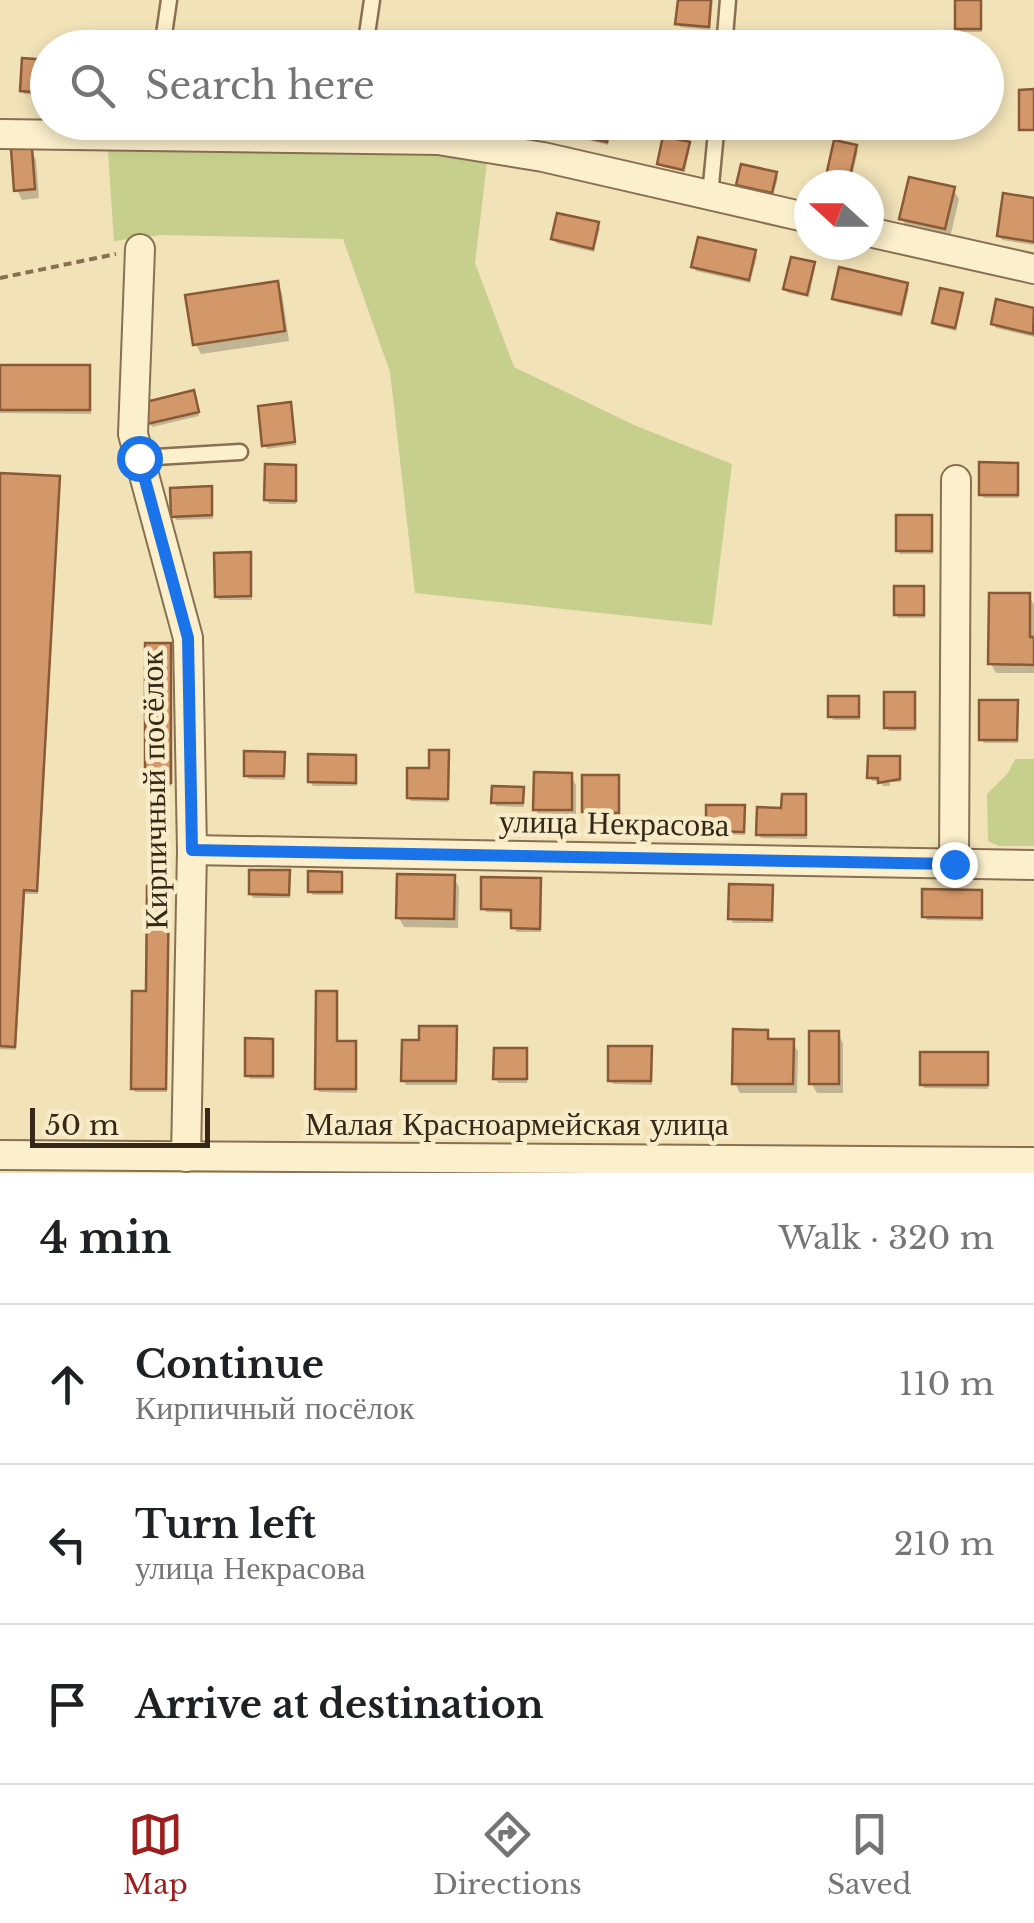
<!DOCTYPE html>
<html lang="en">
<head>
<meta charset="utf-8">
<style>
  :root { --surface:#fff; --page:#f2f2f2; --text:#202124; --muted:#757577; --line:#e0e0e0; --accent:#9c1f1d }
  body { margin:0; font-family:"Libre Baskerville",serif; background:var(--page); color:var(--text) }
  .compass { position:absolute; left:794px; top:170px; width:90px; height:90px; border-radius:50%; background:var(--surface); box-shadow:0 5px 15px #0003; rotate:291deg }
  .scale { position:absolute; left:30px; bottom:25px; width:180px; box-sizing:border-box; padding-left:10px; border:5px solid #362719; border-top:0; font-size:28px; line-height:35px; white-space:nowrap; color:#362719; -webkit-text-stroke:8px #f8ecc8; paint-order:stroke }
  .stop { position:absolute; width:30px; height:30px; margin:-22px; border:8px solid #1a73e8; border-radius:50%; background:#fff }
  .stop.end { background:#1a73e8; border-color:#fff; box-shadow:0 2px 10px #0008 }
  .list { margin:0; padding:0; list-style:none }
  h2 { display:flex; justify-content:space-between; align-items:center; height:130px; margin:0; padding:0 40px; font-size:42px }
  h2 small { font-size:32px; font-weight:400; color:var(--muted) }
  .list li { display:grid; grid-template-columns:65px 1fr auto; gap:30px; align-items:center; box-sizing:border-box; height:160px; padding:0 40px; border-top:2px solid var(--line) }
  .list b { display:block; font-size:38px; white-space:nowrap }
  .list p { margin:0; font-size:32px; white-space:nowrap; color:var(--muted) }
  .list em { font-size:32px; font-style:normal; color:var(--muted) }
  .icon { flex:none; width:55px; height:55px; fill:none; stroke:currentColor; stroke-width:2; stroke-linecap:round; stroke-linejoin:round }
  .map { position:relative; flex:none; width:1034px; height:1173px; overflow:hidden }
  .search { position:absolute; background:var(--surface); box-shadow:0 5px 15px #0003; left:30px; right:30px; top:30px; height:110px; display:flex; align-items:center; gap:25px; box-sizing:border-box; padding:0 35px; border-radius:55px; color:var(--muted); font-size:38px }
  .sheet { height:610px; background:var(--surface) }
  nav { display:flex; justify-content:space-around; align-items:center; box-sizing:border-box; height:140px; border-top:2px solid var(--line); background:var(--surface); font-size:28px; color:var(--muted) }
  nav a { display:grid; justify-items:center; gap:5px }
  nav .on { color:var(--accent) }
  .map>svg:first-child { display:block }
  .green { fill:#c6d08c }
  .shadow { fill:#0003 }
  .building { fill:#d3986a; stroke:#8a5936; stroke-width:2.5 }
  .lines { fill:none; stroke-linecap:round; stroke-linejoin:round }
  .service-casing { stroke:#887052; stroke-width:19 }
  .minor-casing { stroke:#887052; stroke-width:32 }
  .path { stroke:#887052; stroke-width:4; stroke-dasharray:8 5; stroke-linecap:butt }
  .service { stroke:#fcefcb; stroke-width:14 }
  .minor { stroke:#fcefcb; stroke-width:28 }
  .route { stroke:#1a73e8; stroke-width:12 }
  .labels { text-anchor:middle; stroke-width:9; stroke-linejoin:round; paint-order:stroke }
  .street-label { font-size:32px; fill:#362719; stroke:#f8ecc8 }
</style>
</head>
<body>
<div class="map">
<svg width="1034" height="1173" viewBox="0 0 1034 1173">
  <rect width="100%" height="100%" fill="#f1e2b8"/>
  <!-- green -->
  <g class="green">
    <polygon points="108,151 434,156 487,162 475,263 514,367 634,425 732,464 712,625 415,593 390,372 343,239 162,235 114,241"/>
    <polygon points="1015,759 1034,759 1034,846 999,846 988,841 987,794 1008,773"/>
  </g>
  <!-- shadow -->
  <g class="shadow">
    <polygon points="678,0 713,0 710,30 680,27"/>
    <polygon points="958,0 981,0 982,32 960,32"/>
    <polygon points="48,64 47,96 24,94 22,90"/>
    <polygon points="397,122 439,122 438,127"/>
    <polygon points="482,122 523,122 521,131"/>
    <polygon points="589,122 613,122 608,145 588,140"/>
    <polygon points="772,122 772,129 747,127 744,123"/>
    <polygon points="919,122 949,122 945,139 920,133"/>
    <polygon points="688,144 690,148 685,172 662,167 659,163"/>
    <polygon points="855,147 858,151 850,185 826,185"/>
    <polygon points="31,150 36,160 39,198 22,200 17,190"/>
    <polygon points="775,174 778,178 773,196 741,189 739,185"/>
    <polygon points="953,189 959,199 950,238 907,228 902,219"/>
    <polygon points="1034,200 1034,245 1002,240 999,236"/>
    <polygon points="597,224 600,228 594,252 556,243 554,239"/>
    <polygon points="754,252 757,256 750,283 696,271 694,267"/>
    <polygon points="813,264 815,268 809,297 788,293 786,289"/>
    <polygon points="276,283 282,293 289,341 201,354 196,344"/>
    <polygon points="906,285 909,289 902,317 837,302 834,298"/>
    <polygon points="961,296 963,300 956,331 937,326 935,322"/>
    <polygon points="998,302 1034,311 1034,337 996,328 993,324"/>
    <polygon points="0,367 89,367 91,414 0,413"/>
    <polygon points="195,397 199,416 152,427 150,423"/>
    <polygon points="290,405 296,445 267,449 265,445"/>
    <polygon points="1016,465 1019,498 984,498 981,494"/>
    <polygon points="295,467 296,504 269,504 267,500"/>
    <polygon points="0,476 58,479 60,483 38,894 25,894 16,1050 0,1049"/>
    <polygon points="210,489 213,519 176,520 174,516"/>
    <polygon points="931,518 933,554 900,554 898,550"/>
    <polygon points="249,555 252,600 219,600 217,596"/>
    <polygon points="923,588 925,618 898,618 896,614"/>
    <polygon points="1029,596 1034,605 1034,673 996,673 991,664"/>
    <polygon points="170,646 171,786 150,786 148,782"/>
    <polygon points="914,695 916,731 889,731 887,727"/>
    <polygon points="858,699 860,720 833,720 831,716"/>
    <polygon points="1016,702 1018,743 984,743 981,739"/>
    <polygon points="447,753 448,802 411,801 409,798"/>
    <polygon points="283,754 285,780 249,779 246,775"/>
    <polygon points="355,757 357,786 313,786 310,782"/>
    <polygon points="899,759 901,782 890,782 890,786 883,786 880,781 872,781 870,777"/>
    <polygon points="570,775 576,785 576,819 541,819 535,809"/>
    <polygon points="618,778 620,816 586,816 584,812"/>
    <polygon points="522,789 524,807 496,806 494,802"/>
    <polygon points="805,797 807,839 761,838 759,834"/>
    <polygon points="743,808 745,835 711,834 708,830"/>
    <polygon points="288,873 290,898 253,898 251,894"/>
    <polygon points="341,874 343,895 313,895 310,891"/>
    <polygon points="453,877 459,887 458,928 404,927 399,918"/>
    <polygon points="539,880 541,932 516,932 514,913 486,912 484,908"/>
    <polygon points="771,887 773,923 733,923 731,919"/>
    <polygon points="167,889 167,1092 135,1092 133,1088"/>
    <polygon points="981,893 983,921 927,920 924,916"/>
    <polygon points="335,994 337,1043 354,1043 357,1047 357,1093 319,1092 317,1088"/>
    <polygon points="455,1028 457,1085 406,1085 404,1081"/>
    <polygon points="766,1032 772,1041 792,1042 798,1051 797,1093 740,1093 735,1083"/>
    <polygon points="838,1034 843,1043 843,1093 817,1093 811,1083"/>
    <polygon points="272,1041 274,1079 250,1079 247,1075"/>
    <polygon points="650,1048 652,1085 613,1084 611,1080"/>
    <polygon points="525,1051 527,1083 498,1083 496,1079"/>
    <polygon points="986,1055 988,1089 924,1088 922,1084"/>
  </g>
  <!-- building -->
  <g class="building">
    <polygon points="678,0 711,0 709,27 675,24"/>
    <rect x="955" y="0" width="26" height="29"/>
    <polygon points="183,33 214,37 212,48 181,48"/>
    <polygon points="22,58 48,60 46,93 20,91"/>
    <polygon points="1034,89 1034,130 1019,130 1019,90"/>
    <polygon points="587,122 611,122 607,142 583,137"/>
    <polygon points="916,122 947,122 944,136 915,129"/>
    <polygon points="663,136 690,142 683,170 657,164"/>
    <polygon points="834,140 857,145 848,185 824,185"/>
    <polygon points="32,148 35,189 14,191 11,149"/>
    <polygon points="741,164 777,172 772,193 736,185"/>
    <polygon points="909,177 955,187 945,229 899,219"/>
    <polygon points="1003,193 1034,198 1034,242 997,236"/>
    <polygon points="557,213 599,222 593,249 551,239"/>
    <polygon points="698,237 756,250 749,280 691,267"/>
    <polygon points="791,257 815,262 807,295 783,289"/>
    <polygon points="839,267 908,283 901,314 832,299"/>
    <polygon points="278,281 285,331 193,345 185,295"/>
    <polygon points="940,288 963,293 955,328 932,323"/>
    <polygon points="996,299 1034,308 1033,334 991,324"/>
    <rect x="0" y="365" width="90" height="45"/>
    <polygon points="194,390 199,412 147,424 142,403"/>
    <polygon points="291,402 295,442 262,446 258,406"/>
    <polygon points="979,462 1018,463 1018,495 979,495"/>
    <polygon points="265,464 296,465 296,501 264,500"/>
    <polygon points="0,473 60,476 37,891 24,890 15,1047 0,1046"/>
    <polygon points="212,486 212,515 171,517 170,488"/>
    <rect x="896" y="515" width="36" height="36"/>
    <polygon points="251,552 251,596 215,597 214,553"/>
    <rect x="894" y="586" width="30" height="29"/>
    <polygon points="989,593 1030,593 1030,637 1034,637 1034,665 988,664"/>
    <rect x="145" y="643" width="26" height="140"/>
    <rect x="884" y="692" width="31" height="36"/>
    <rect x="828" y="696" width="31" height="21"/>
    <polygon points="979,700 1018,700 1017,740 979,740"/>
    <polygon points="429,750 449,750 448,799 407,798 407,768 429,768"/>
    <polygon points="244,751 285,752 284,776 244,776"/>
    <polygon points="308,754 356,755 356,783 308,782"/>
    <polygon points="868,756 900,756 900,779 878,783 878,778 867,778"/>
    <polygon points="534,772 572,773 572,810 533,810"/>
    <polygon points="582,775 619,775 619,813 582,812"/>
    <polygon points="492,786 524,787 523,803 491,803"/>
    <polygon points="782,794 806,794 806,835 756,835 757,807 781,808"/>
    <polygon points="706,805 745,805 744,832 706,831"/>
    <polygon points="249,870 290,870 289,895 249,894"/>
    <polygon points="308,871 342,872 342,892 308,892"/>
    <polygon points="397,874 455,875 454,919 396,918"/>
    <polygon points="481,877 541,878 540,929 511,928 511,910 481,909"/>
    <polygon points="729,884 773,885 772,920 728,919"/>
    <polygon points="147,886 169,886 166,1089 131,1089 132,991 146,991"/>
    <polygon points="922,889 982,890 982,918 922,917"/>
    <polygon points="316,991 337,991 337,1041 356,1041 356,1089 315,1089"/>
    <polygon points="419,1026 457,1026 456,1081 401,1081 402,1040 419,1040"/>
    <polygon points="733,1029 768,1030 768,1039 794,1039 793,1084 732,1084"/>
    <rect x="809" y="1031" width="30" height="53"/>
    <polygon points="245,1038 273,1039 273,1076 245,1076"/>
    <polygon points="608,1046 652,1046 651,1081 608,1081"/>
    <polygon points="494,1048 527,1048 527,1079 493,1079"/>
    <rect x="920" y="1052" width="68" height="33"/>
  </g>
  <g class="lines">
    <defs>
      <g id="service">
        <polyline points="162,48 169,0"/>
        <polyline points="365,48 372,0"/>
        <polyline points="724,48 728,0"/>
        <polyline points="710,195 717,122"/>
        <polyline points="139,458 240,452"/>
      </g>
      <g id="minor">
        <polyline points="0,134 438,140 543,157 809,218"/>
        <polyline points="869,232 1034,269"/>
        <polyline points="140,249 133,434 188,638 192,850 186,1157"/>
        <polyline points="192,850 1034,865"/>
        <polyline points="954,864 956,480"/>
        <polyline points="0,1155 1034,1162"/>
      </g>
    </defs>
    <!-- service casing -->
    <use href="#service" class="service-casing"/>
    <!-- minor casing -->
    <use href="#minor" class="minor-casing"/>
    <!-- path -->
    <polyline class="path" points="0,278 116,254"/>
    <!-- service -->
    <use href="#service" class="service"/>
    <!-- minor -->
    <use href="#minor" class="minor"/>
  </g>
  <g class="lines">
    <!-- route -->
    <polyline class="route" points="139,458 188,638 192,850 954,864"/>
  </g>
  <g class="labels">
    <!-- street labels -->
    <g class="street-label">
      <text transform="translate(154 790) rotate(-91)" y="11">Кирпичный посёлок</text>
      <text transform="translate(614 823) rotate(1)" y="11">улица Некрасова</text>
      <text x="517" y="1135">Малая Красноармейская улица</text>
    </g>
  </g>
</svg>
<svg class="compass" viewBox="-18 -18 36 36"><path d="M0-13l5 13h-10z" fill="#e53935"/><path d="M0 13l5-13h-10z" fill="#757577"/></svg>
<div class="scale">50 m</div>
<div class="stop" style="left:139px;top:458px"></div>
<div class="stop end" style="left:954px;top:864px"></div>
<div class="search"><svg class="icon" aria-label="search" viewBox="0 0 24 24"><circle cx="10" cy="10" r="6"/><path d="M15 15l6 6"/></svg>Search here</div>
</div>
<section class="sheet">
<h2>4 min<small>Walk · 320 m</small></h2>
<ul class="list">
<li><svg class="icon" aria-label="ahead" viewBox="0 0 24 24"><path d="M12 20V5M6 11l6-6 6 6"/></svg><div><b>Continue</b><p>Кирпичный посёлок</p></div><em>110 m</em></li>
<li><svg class="icon" aria-label="left" viewBox="0 0 24 24"><path d="M17 20v-9H6M10 6l-5 5 5 5"/></svg><div><b>Turn left</b><p>улица Некрасова</p></div><em>210 m</em></li>
<li><svg class="icon" aria-label="arrive" viewBox="0 0 24 24"><path d="M6 21V4h12l-3 4 3 4H6"/></svg><div><b>Arrive at destination</b></div></li>
</ul>
</section>
<nav>
<a class="on"><svg class="icon" aria-label="map" viewBox="0 0 24 24"><path d="M3 6l6-2 6 2 6-2v14l-6 2-6-2-6 2zM9 4v14M15 6v14"/></svg>Map</a>
<a><svg class="icon" aria-label="directions" viewBox="0 0 24 24"><path d="M12 3l9 9-9 9-9-9zM9 14v-3h6M13 9l2 2-2 2"/></svg>Directions</a>
<a><svg class="icon" aria-label="saved" viewBox="0 0 24 24"><path d="M7 4h10v16l-5-4-5 4z"/></svg>Saved</a>
</nav>
</body>
</html>
